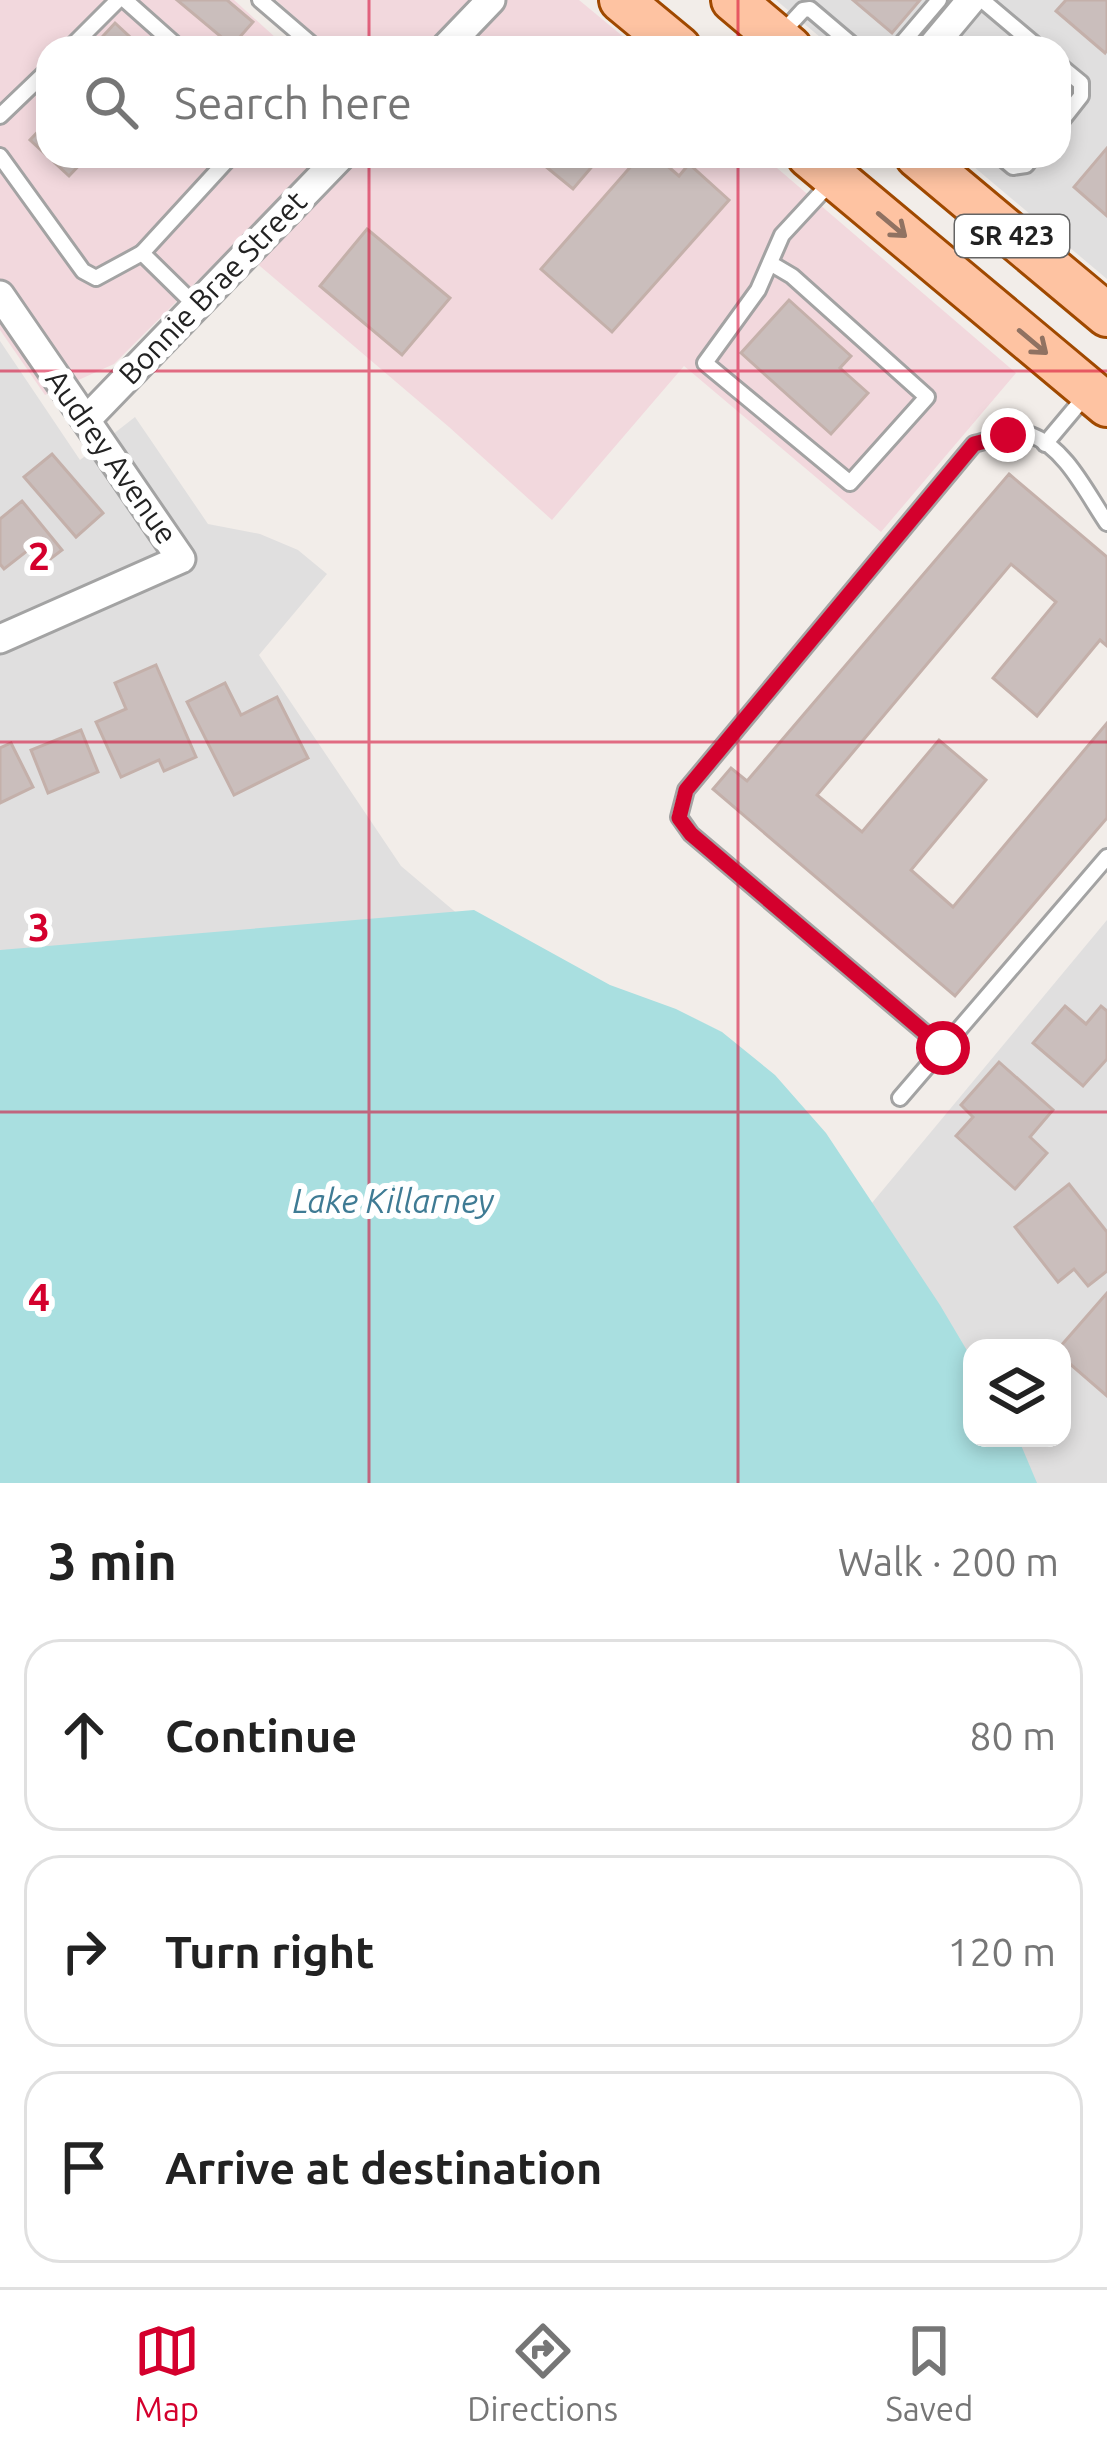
<!DOCTYPE html>
<html lang="en">
<head>
<meta charset="utf-8">
<style>
  :root { --surface:#fff; --page:#f2f2f2; --text:#222; --muted:#767676; --line:#e0e0e0; --accent:#d4002d }
  body { margin:0; font-family:Ubuntu,sans-serif; background:var(--page); color:var(--text) }
  .controls { position:absolute; right:36px; bottom:36px; display:grid; overflow:hidden; border-radius:24px; box-shadow:0 6px 18px #0003 }
  .controls button { width:108px; height:108px; display:grid; place-items:center; padding:0; border:0; border-bottom:3px solid var(--line); background:var(--surface); color:var(--text); font:60px sans-serif }
  .stop { position:absolute; width:36px; height:36px; margin:-27px; border:9px solid #d4002d; border-radius:50%; background:#fff }
  .stop.end { background:#d4002d; border-color:#fff; box-shadow:0 3px 12px #0008 }
  .list { margin:0; padding:0; list-style:none }
  h2 { display:flex; justify-content:space-between; align-items:center; height:156px; margin:0; padding:0 48px; font-size:51px }
  h2 small { font-size:39px; font-weight:400; color:var(--muted) }
  .list li { display:grid; grid-template-columns:78px 1fr auto; gap:36px; align-items:center; box-sizing:border-box; height:192px; margin:0 24px 24px; padding:0 24px; border:3px solid var(--line); border-radius:36px }
  .list b { display:block; font-size:45px; white-space:nowrap }
  .list em { font-size:39px; font-style:normal; color:var(--muted) }
  .icon { flex:none; width:66px; height:66px; fill:none; stroke:currentColor; stroke-width:2; stroke-linecap:round; stroke-linejoin:round }
  .map { position:relative; flex:none; width:1107px; height:1483px; overflow:hidden }
  .search { position:absolute; background:var(--surface); box-shadow:0 6px 18px #0003; left:36px; right:36px; top:36px; height:132px; display:flex; align-items:center; gap:30px; box-sizing:border-box; padding:0 42px; border-radius:36px; color:var(--muted); font-size:45px }
  .sheet { height:804px; background:var(--surface) }
  nav { display:flex; justify-content:space-around; align-items:center; box-sizing:border-box; height:168px; border-top:3px solid var(--line); background:var(--surface); font-size:33px; color:var(--muted) }
  nav a { display:grid; justify-items:center; gap:6px }
  nav .on { color:var(--accent) }
  .map>svg:first-child { display:block }
  .residential { fill:#e0dfdf; fill-rule:evenodd }
  .commercial { fill:#f2d8dd }
  .water { fill:#a9dfe0 }
  .building { fill:#cabebc; stroke:#c4b0aa; stroke-width:3 }
  .lines { fill:none; stroke-linecap:round; stroke-linejoin:round }
  .lane-casing { stroke:#a3a3a3; stroke-width:20 }
  .street-casing { stroke:#a3a3a3; stroke-width:33 }
  .primary-casing { stroke:#a04900; stroke-width:48 }
  .lane { stroke:#fff; stroke-width:14 }
  .street { stroke:#fff; stroke-width:27 }
  .primary { stroke:#fec3a2; stroke-width:42 }
  .oneway { stroke:#907262 }
  .route { stroke:#d4002d; stroke-width:15 }
  .grid { fill:none; stroke:#d4002d; stroke-width:3; stroke-opacity:0.55 }
  .labels { text-anchor:middle; stroke-width:12; stroke-linejoin:round; paint-order:stroke }
  .shield { fill:#fff; stroke:#646464; stroke-width:3 }
  .shield-label { font-size:27px; font-weight:bold; fill:#222 }
  .street-label { font-size:30px; fill:#222; stroke:#fff }
  .water-label { font-size:33px; font-style:italic; fill:#3f7b94; stroke:#fff }
  .grid-label { font-size:39px; text-anchor:middle; font-weight:bold; fill:#d4002d; stroke:#fff; stroke-width:12; stroke-linejoin:round; paint-order:stroke }
</style>
</head>
<body>
<div class="map">
<svg width="1107" height="1483" viewBox="0 0 1107 1483">
  <rect width="100%" height="100%" fill="#f2ede9"/>
  <!-- residential -->
  <g class="residential">
    <polygon points="776,0 1107,0 1107,279 961,156 1059,156 1059,48 833,48"/>
    <path d="M0,341L80,460L135,417L208,524L260,534L298,550L327,574L259,655L401,866L842,1239L1107,920V1483H0ZM972,1348H1062V1438H972Z"/>
  </g>
  <!-- commercial -->
  <g class="commercial">
    <polygon points="0,0 234,0 287,48 48,48 48,156 763,156 1016,373 881,532 684,366 552,520 449,427 234,244 114,364 45,395 0,330"/>
    <polygon points="276,0 579,0 637,48 329,48"/>
  </g>
  <!-- water -->
  <polygon class="water" points="474,910 610,985 676,1009 722,1032 775,1075 826,1133 940,1305 972,1359 972,1438 1018,1438 1037,1483 0,1483 0,950"/>
  <!-- building -->
  <g class="building">
    <polygon points="177,0 227,0 253,22 232,46"/>
    <polygon points="853,0 920,0 892,33"/>
    <polygon points="1066,0 1107,0 1107,50 1105,53 1056,11"/>
    <polygon points="115,23 142,48 92,48"/>
    <polygon points="48,121 48,156 88,156 69,176 30,140"/>
    <polygon points="1107,148 1107,216 1074,187"/>
    <polygon points="601,156 573,189 545,166 552,156"/>
    <polygon points="640,156 656,156 679,176 689,164 729,200 612,332 541,269"/>
    <polygon points="367,229 450,298 402,355 320,286"/>
    <polygon points="789,300 851,356 840,368 868,393 831,434 741,353"/>
    <polygon points="52,454 103,513 76,537 24,477"/>
    <polygon points="1009,474 1107,557 1107,646 1100,640 1037,716 993,678 1056,602 1011,564 817,795 862,832 939,740 986,780 911,870 953,907 1107,723 1107,818 955,996 713,789 731,768 747,781"/>
    <polygon points="22,501 62,550 45,563 32,547 4,569 0,564 0,519"/>
    <polygon points="156,665 196,757 164,771 159,760 121,777 96,722 126,709 115,683"/>
    <polygon points="225,683 241,715 277,697 308,758 234,795 187,702"/>
    <polygon points="81,730 98,772 48,793 31,750"/>
    <polygon points="11,743 33,787 0,803 0,748"/>
    <polygon points="1065,1006 1086,1024 1101,1006 1107,1011 1107,1059 1083,1086 1033,1043"/>
    <polygon points="999,1062 1053,1110 1030,1137 1047,1153 1015,1189 956,1136 973,1117 961,1105"/>
    <polygon points="1069,1184 1107,1232 1107,1271 1088,1286 1074,1269 1058,1282 1015,1227"/>
    <polygon points="1107,1293 1107,1396 1062,1357 1062,1348 1059,1348"/>
  </g>
  <g class="lines">
    <defs>
      <g id="lane">
        <polyline points="125,0 179,48"/>
        <polyline points="260,0 316,48"/>
        <polyline points="982,0 1039,48"/>
        <polyline points="781,34 803,10 810,9 856,48"/>
        <polyline points="70,48 118,0"/>
        <polyline points="898,48 939,0"/>
        <polyline points="1059,65 1081,83 1081,96 1059,124"/>
        <polyline points="0,116 48,70"/>
        <polyline points="0,156 83,271 96,278 142,253"/>
        <polyline points="1000,156 1013,167 1026,165 1033,156"/>
        <polyline points="770,263 792,276 927,397 850,483 705,363 758,290 782,235 832,181"/>
        <polyline points="196,306 142,253 231,156"/>
        <polyline points="1045,444 1087,394"/>
        <path d="M943,1048L691,834L679,817L686,790L974,444C990,440 1015,429 1031,435C1066,448 1087,494 1107,523"/>
        <polyline points="900,1098 1107,857"/>
      </g>
      <g id="street">
        <polyline points="445,48 491,0"/>
        <polyline points="931,48 971,0"/>
        <polyline points="0,295 181,559 0,639"/>
        <polyline points="86,420 341,156"/>
      </g>
      <g id="primary">
        <polyline points="621,0 679,48"/>
        <polyline points="733,0 790,48"/>
        <polyline points="809,156 1107,405"/>
        <polyline points="917,156 1107,315"/>
      </g>
    </defs>
    <!-- lane casing -->
    <use href="#lane" class="lane-casing"/>
    <!-- street casing -->
    <use href="#street" class="street-casing"/>
    <!-- primary casing -->
    <use href="#primary" class="primary-casing"/>
    <!-- lane -->
    <use href="#lane" class="lane"/>
    <!-- street -->
    <use href="#street" class="street"/>
    <!-- primary -->
    <use href="#primary" class="primary"/>
  </g>
  <!-- one-way arrows -->
  <defs><path id="oneway-shaft" d="M-6 0H5M1.5-3L5.5 0L1.5 3" fill="none" stroke-width="1.6" stroke-linecap="round" stroke-linejoin="round" transform="scale(3)"/></defs>
  <g class="oneway">
    <use href="#oneway-shaft" transform="translate(892 225) rotate(40)"/>
    <use href="#oneway-shaft" transform="translate(1033 342) rotate(40)"/>
  </g>
  <g class="lines">
    <!-- route -->
    <polyline class="route" points="943,1048 691,834 679,818 686,790 974,444 1008,435"/>
  </g>
  <!-- grid -->
  <path class="grid" d="M369,0V48M738,0V48M369,156V1483M738,156V1483M0,371H1107M0,742H1107M0,1112H1107"/>
  <g class="labels">
    <!-- shield labels -->
    <rect class="shield" x="955" y="215" width="114" height="42" rx="9"/>
    <g class="shield-label">
      <text x="1012" y="245">SR 423</text>
    </g>
    <!-- street labels -->
    <g class="street-label">
      <text transform="translate(213 288) rotate(-46)" y="10">Bonnie Brae Street</text>
      <text transform="translate(111 457) rotate(55)" y="10">Audrey Avenue</text>
    </g>
    <!-- water labels -->
    <g class="water-label">
      <text x="393" y="1213">Lake Killarney</text>
    </g>
  </g>
  <g class="grid-label">
    <text x="39" y="570">2</text>
    <text x="39" y="941">3</text>
    <text x="39" y="1311">4</text>
  </g>
</svg>
<div class="controls">
<button><svg class="icon" aria-label="layers" viewBox="0 0 24 24"><path d="M12 4l9 5-9 5-9-5zM3 14l9 5 9-5"/></svg></button>
</div>
<div class="stop" style="left:943px;top:1048px"></div>
<div class="stop end" style="left:1008px;top:435px"></div>
<div class="search"><svg class="icon" aria-label="search" viewBox="0 0 24 24"><circle cx="10" cy="10" r="6"/><path d="M15 15l6 6"/></svg>Search here</div>
</div>
<section class="sheet">
<h2>3 min<small>Walk · 200 m</small></h2>
<ul class="list">
<li><svg class="icon" aria-label="ahead" viewBox="0 0 24 24"><path d="M12 20V5M6 11l6-6 6 6"/></svg><div><b>Continue</b></div><em>80 m</em></li>
<li><svg class="icon" aria-label="right" viewBox="0 0 24 24"><path d="M7 20v-9h11M14 6l5 5-5 5"/></svg><div><b>Turn right</b></div><em>120 m</em></li>
<li><svg class="icon" aria-label="arrive" viewBox="0 0 24 24"><path d="M6 21V4h12l-3 4 3 4H6"/></svg><div><b>Arrive at destination</b></div></li>
</ul>
</section>
<nav>
<a class="on"><svg class="icon" aria-label="map" viewBox="0 0 24 24"><path d="M3 6l6-2 6 2 6-2v14l-6 2-6-2-6 2zM9 4v14M15 6v14"/></svg>Map</a>
<a><svg class="icon" aria-label="directions" viewBox="0 0 24 24"><path d="M12 3l9 9-9 9-9-9zM9 14v-3h6M13 9l2 2-2 2"/></svg>Directions</a>
<a><svg class="icon" aria-label="saved" viewBox="0 0 24 24"><path d="M7 4h10v16l-5-4-5 4z"/></svg>Saved</a>
</nav>
</body>
</html>
